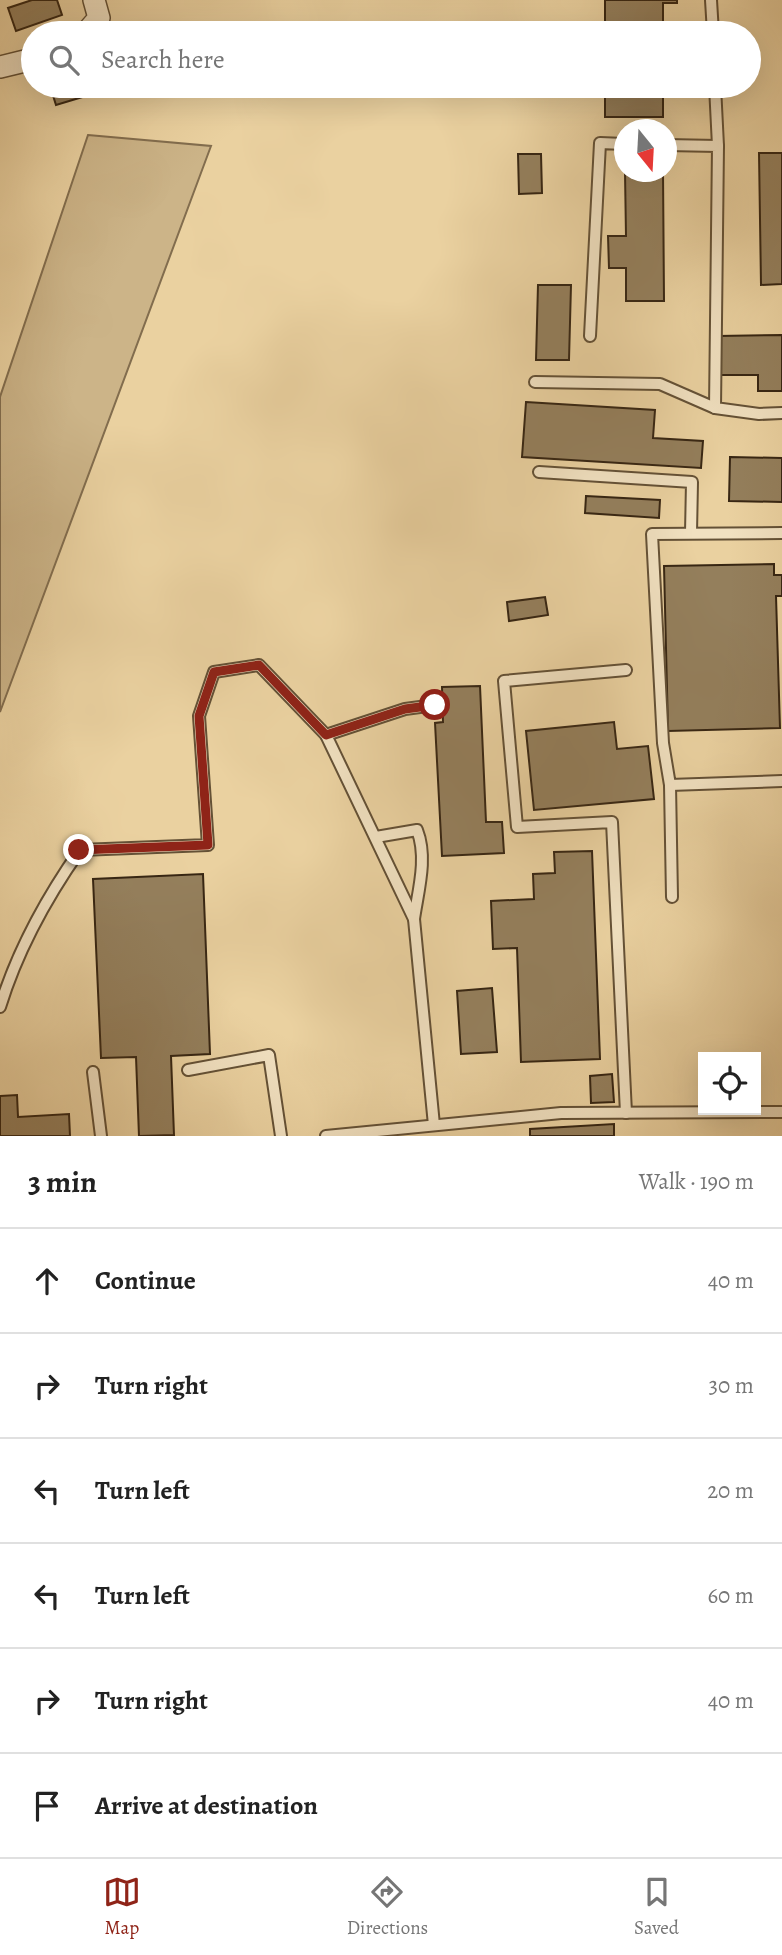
<!DOCTYPE html>
<html lang="en">
<head>
<meta charset="utf-8">
<style>
  :root { --surface:#fff; --page:#f2f2f2; --text:#222; --muted:#767676; --line:#e0e0e0; --accent:#8f2418 }
  body { margin:0; font-family:Alegreya,serif; background:var(--page); color:var(--text) }
  .controls { position:absolute; right:21px; bottom:21px; display:grid; overflow:hidden; border-radius:0px; box-shadow:0 7px 28px #0002 }
  .controls button { width:63px; height:63px; display:grid; place-items:center; padding:0; border:0; border-bottom:2px solid var(--line); background:var(--surface); color:var(--text); font:35px sans-serif }
  .compass { position:absolute; left:614px; top:119px; width:63px; height:63px; border-radius:50%; background:var(--surface); box-shadow:0 7px 28px #0002; rotate:162deg }
  .stop { position:absolute; width:21px; height:21px; margin:-16px; border:5px solid #8f2418; border-radius:50%; background:#fff }
  .stop.end { background:#8f2418; border-color:#fff; box-shadow:0 2px 7px #0008 }
  .list { margin:0; padding:0; list-style:none }
  h2 { display:flex; justify-content:space-between; align-items:center; height:91px; margin:0; padding:0 28px; font-size:30px }
  h2 small { font-size:23px; font-weight:400; color:var(--muted) }
  .list li { display:grid; grid-template-columns:46px 1fr auto; gap:21px; align-items:center; box-sizing:border-box; height:105px; padding:0 28px; border-top:2px solid var(--line) }
  .list b { display:block; font-size:26px; white-space:nowrap }
  .list em { font-size:23px; font-style:normal; color:var(--muted) }
  .icon { flex:none; width:38px; height:38px; fill:none; stroke:currentColor; stroke-width:2; stroke-linecap:round; stroke-linejoin:round }
  .map { position:relative; flex:none; width:782px; height:1136px; overflow:hidden }
  .search { position:absolute; background:var(--surface); box-shadow:0 7px 28px #0002; left:21px; right:21px; top:21px; height:77px; display:flex; align-items:center; gap:18px; box-sizing:border-box; padding:0 24px; border-radius:38px; color:var(--muted); font-size:26px }
  .sheet { height:721px; background:var(--surface) }
  nav { display:flex; justify-content:space-around; align-items:center; box-sizing:border-box; height:98px; border-top:2px solid var(--line); background:var(--surface); font-size:19px; color:var(--muted) }
  nav a { display:grid; justify-items:center; gap:4px }
  nav .on { color:var(--accent) }
  .map>svg:first-child { display:block }
  .green { fill:#ccb488; stroke:#826d4e; stroke-width:2 }
  .building { fill:#947f5c; stroke:#372613; stroke-width:2 }
  .lines { fill:none; stroke-linecap:round; stroke-linejoin:round }
  .service-casing { stroke:#645136; stroke-width:14 }
  .minor-casing { stroke:#645136; stroke-width:24 }
  .service { stroke:#f1e1c1; stroke-width:10 }
  .minor { stroke:#f1e1c1; stroke-width:21 }
  .route { stroke:#8f2418; stroke-width:9 }
</style>
</head>
<body>
<div class="map">
<svg width="782" height="1136" viewBox="0 0 782 1136">
  <rect width="100%" height="100%" fill="#ead1a0"/>
  <filter id="stains"><feTurbulence type="fractalNoise" baseFrequency=".00286" numOctaves="4"/><feColorMatrix values="0 0 0 0 .2 0 0 0 0 .09 0 0 0 0 .02 0 0 0 .5 -.17"/></filter>
  <radialGradient id="worn" r=".72"><stop offset=".6" stop-color="#630" stop-opacity="0"/><stop offset="1" stop-color="#630" stop-opacity=".3"/></radialGradient>
  <!-- green -->
  <polygon class="green" points="88,135 211,146 0,712 0,397"/>
  <!-- building -->
  <g class="building">
    <polygon points="32,0 57,0 62,15 16,31 8,8"/>
    <polygon points="605,0 677,0 677,3 663,3 663,33 605,33"/>
    <polygon points="50,86 86,86 89,95 56,105"/>
    <rect x="605" y="86" width="58" height="31"/>
    <polygon points="759,153 782,153 782,284 761,285"/>
    <polygon points="518,154 541,154 542,193 519,194"/>
    <polygon points="625,172 663,172 664,301 626,301 626,268 609,268 608,236 626,236"/>
    <polygon points="538,285 571,285 569,360 536,360"/>
    <polygon points="782,335 782,391 758,391 758,375 718,375 718,336"/>
    <polygon points="526,402 655,410 653,438 703,441 701,468 522,457"/>
    <polygon points="730,457 782,458 782,502 729,501"/>
    <polygon points="586,496 660,500 659,518 585,513"/>
    <polygon points="774,564 774,575 782,575 782,596 776,596 780,728 668,731 664,566"/>
    <polygon points="545,597 548,615 509,621 507,602"/>
    <polygon points="480,686 486,822 502,822 504,853 442,856 435,723 443,722 442,687"/>
    <polygon points="614,722 617,749 648,746 654,799 534,810 526,731"/>
    <polygon points="592,851 600,1059 521,1062 517,948 493,949 491,901 534,899 533,874 555,873 554,852"/>
    <polygon points="203,874 210,1054 171,1056 174,1135 139,1136 136,1057 101,1058 93,879"/>
    <polygon points="492,988 497,1052 461,1054 457,991"/>
    <polygon points="612,1074 614,1102 591,1103 590,1076"/>
    <polygon points="17,1095 18,1117 69,1114 70,1136 0,1136 0,1096"/>
    <polygon points="614,1124 614,1136 530,1136 530,1129"/>
  </g>
  <g class="lines">
    <defs>
      <g id="service">
        <polyline points="711,0 713,33"/>
        <polyline points="715,86 718,146"/>
        <polyline points="666,145 718,146 715,408 759,414 782,413"/>
        <polyline points="590,336 600,143 624,144"/>
        <polyline points="535,382 660,384 715,408"/>
        <polyline points="539,472 692,482 691,533"/>
        <polyline points="782,533 652,534 663,743 670,785 782,781"/>
        <polyline points="626,670 504,681 517,827 612,822 626,1113"/>
        <polyline points="326,735 405,709 435,705"/>
        <polyline points="670,785 672,897"/>
        <path d="M376,837L417,830C428,858 418,891 414,919"/>
        <path d="M0,1007C17,952 47,897 80,850L208,845L199,716L214,672L259,665L326,735L414,919L434,1125"/>
        <polyline points="188,1070 269,1055 281,1136"/>
        <polyline points="93,1072 101,1136"/>
        <polyline points="326,1136 561,1113 782,1112"/>
      </g>
      <g id="minor">
        <polyline points="86,33 99,18 94,0"/>
        <polyline points="0,67 33,59"/>
      </g>
    </defs>
    <!-- service casing -->
    <use href="#service" class="service-casing"/>
    <!-- minor casing -->
    <use href="#minor" class="minor-casing"/>
    <!-- service -->
    <use href="#service" class="service"/>
    <!-- minor -->
    <use href="#minor" class="minor"/>
  </g>
  <g class="lines">
    <!-- route -->
    <polyline class="route" points="79,850 208,845 199,716 214,672 259,665 326,735 405,709 435,705"/>
  </g>
  <rect width="100%" height="100%" filter="url(#stains)"/>
  <rect width="100%" height="100%" fill="url(#worn)"/>
</svg>
<div class="controls">
<button><svg class="icon" aria-label="locate" viewBox="0 0 24 24"><circle cx="12" cy="12" r="6"/><path d="M12 2v4M12 18v4M2 12h4M18 12h4"/></svg></button>
</div>
<svg class="compass" viewBox="-18 -18 36 36"><path d="M0-13l5 13h-10z" fill="#e53935"/><path d="M0 13l5-13h-10z" fill="#767676"/></svg>
<div class="stop" style="left:435px;top:705px"></div>
<div class="stop end" style="left:79px;top:850px"></div>
<div class="search"><svg class="icon" aria-label="search" viewBox="0 0 24 24"><circle cx="10" cy="10" r="6"/><path d="M15 15l6 6"/></svg>Search here</div>
</div>
<section class="sheet">
<h2>3 min<small>Walk · 190 m</small></h2>
<ul class="list">
<li><svg class="icon" aria-label="ahead" viewBox="0 0 24 24"><path d="M12 20V5M6 11l6-6 6 6"/></svg><div><b>Continue</b></div><em>40 m</em></li>
<li><svg class="icon" aria-label="right" viewBox="0 0 24 24"><path d="M7 20v-9h11M14 6l5 5-5 5"/></svg><div><b>Turn right</b></div><em>30 m</em></li>
<li><svg class="icon" aria-label="left" viewBox="0 0 24 24"><path d="M17 20v-9H6M10 6l-5 5 5 5"/></svg><div><b>Turn left</b></div><em>20 m</em></li>
<li><svg class="icon" aria-label="left" viewBox="0 0 24 24"><path d="M17 20v-9H6M10 6l-5 5 5 5"/></svg><div><b>Turn left</b></div><em>60 m</em></li>
<li><svg class="icon" aria-label="right" viewBox="0 0 24 24"><path d="M7 20v-9h11M14 6l5 5-5 5"/></svg><div><b>Turn right</b></div><em>40 m</em></li>
<li><svg class="icon" aria-label="arrive" viewBox="0 0 24 24"><path d="M6 21V4h12l-3 4 3 4H6"/></svg><div><b>Arrive at destination</b></div></li>
</ul>
</section>
<nav>
<a class="on"><svg class="icon" aria-label="map" viewBox="0 0 24 24"><path d="M3 6l6-2 6 2 6-2v14l-6 2-6-2-6 2zM9 4v14M15 6v14"/></svg>Map</a>
<a><svg class="icon" aria-label="directions" viewBox="0 0 24 24"><path d="M12 3l9 9-9 9-9-9zM9 14v-3h6M13 9l2 2-2 2"/></svg>Directions</a>
<a><svg class="icon" aria-label="saved" viewBox="0 0 24 24"><path d="M7 4h10v16l-5-4-5 4z"/></svg>Saved</a>
</nav>
</body>
</html>
